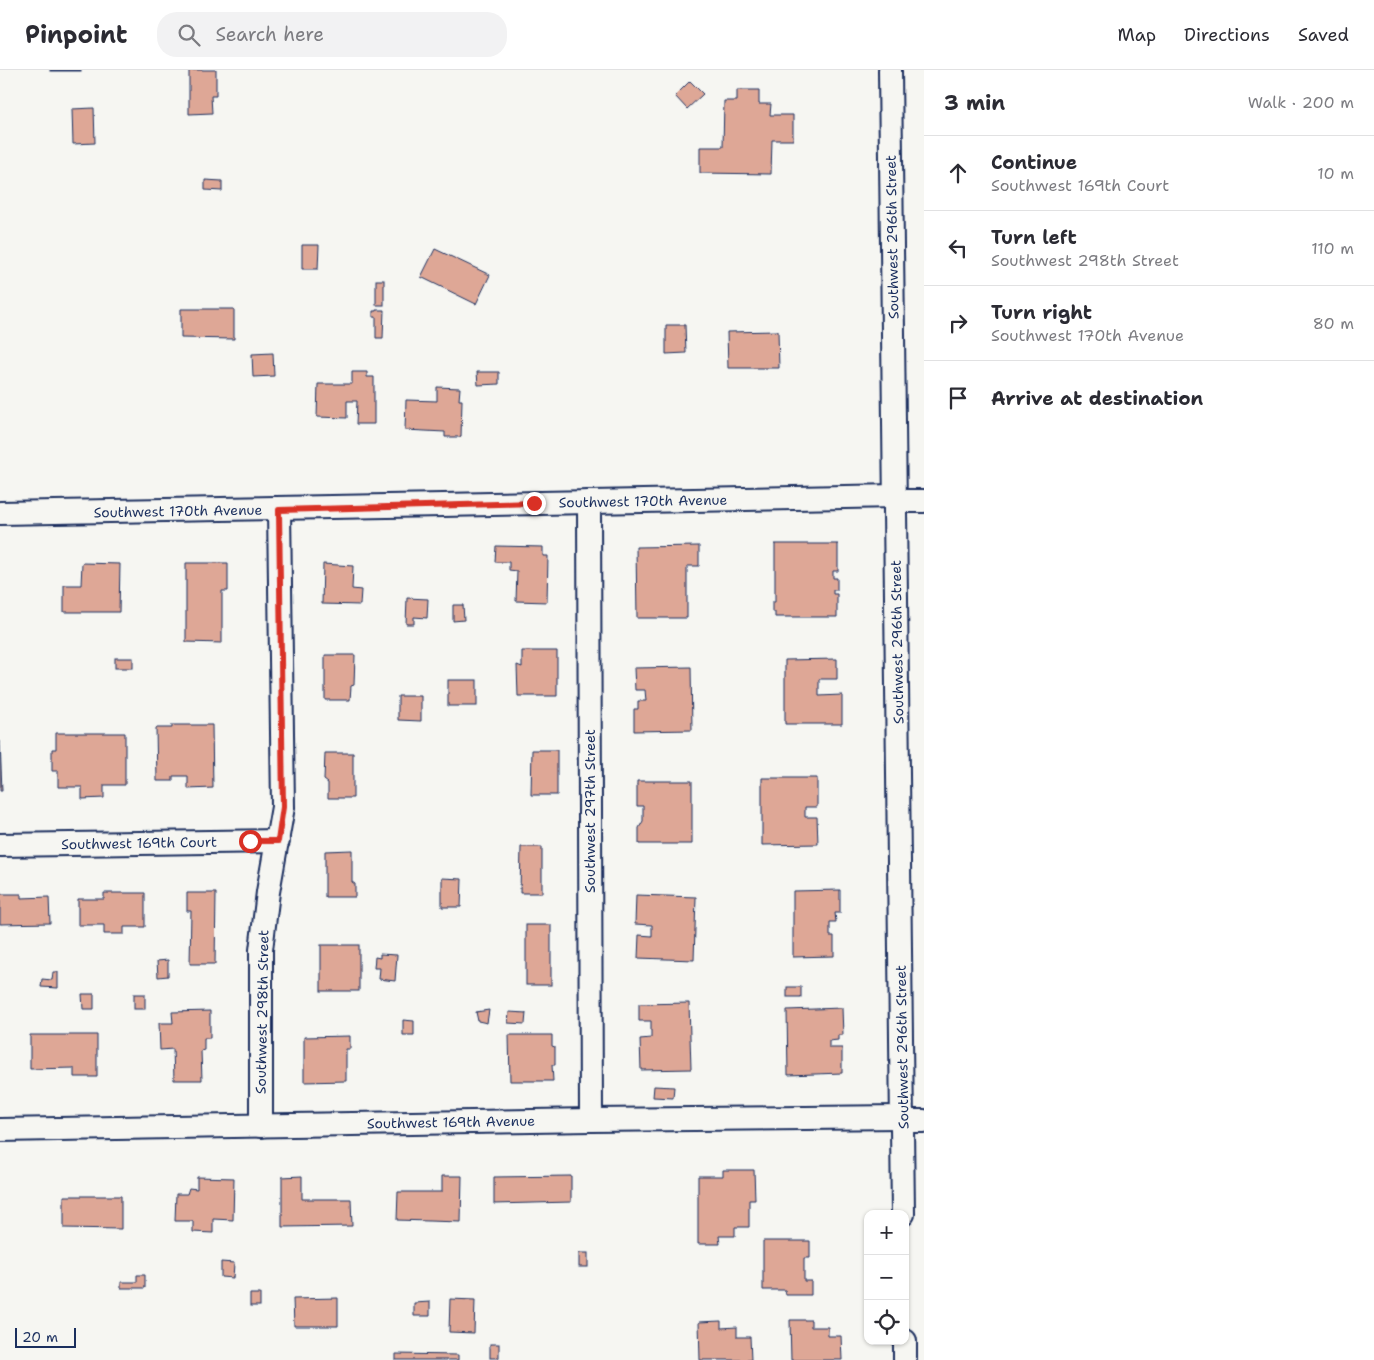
<!DOCTYPE html>
<html lang="en">
<head>
<meta charset="utf-8">
<style>
  :root { --surface:#fff; --page:#f2f2f3; --text:#2b2b33; --muted:#7c7c81; --line:#e1e1e2 }
  body { margin:0; font-family:"Shantell Sans",sans-serif; background:var(--page); color:var(--text) }
  .controls { position:absolute; right:15px; bottom:15px; display:grid; overflow:hidden; border-radius:10px; box-shadow:0 1px 4px #0004 }
  .controls button { width:45px; height:45px; display:grid; place-items:center; padding:0; border:0; border-bottom:1px solid var(--line); background:var(--surface); color:var(--text); font:25px sans-serif }
  .scale { position:absolute; left:15px; bottom:12px; width:61px; box-sizing:border-box; padding-left:5px; border:2px solid #1b2f5e; border-top:0; font-size:14px; line-height:18px; white-space:nowrap; color:#1b2f5e; -webkit-text-stroke:4px #f6f6f2; paint-order:stroke }
  .stop { position:absolute; width:15px; height:15px; margin:-11px; border:4px solid #d93025; border-radius:50%; background:#fff }
  .stop.end { background:#d93025; border-color:#fff; box-shadow:0 1px 5px #0008 }
  .list { margin:0; padding:0; list-style:none }
  h2 { display:flex; justify-content:space-between; align-items:center; height:65px; margin:0; padding:0 20px; font-size:21px }
  h2 small { font-size:16px; font-weight:400; color:var(--muted) }
  .list li { display:grid; grid-template-columns:32px 1fr auto; gap:15px; align-items:center; box-sizing:border-box; height:75px; padding:0 20px; border-top:1px solid var(--line) }
  .list b { display:block; font-size:19px; white-space:nowrap }
  .list p { margin:0; font-size:16px; white-space:nowrap; color:var(--muted) }
  .list em { font-size:16px; font-style:normal; color:var(--muted) }
  .icon { flex:none; width:28px; height:28px; fill:none; stroke:currentColor; stroke-width:2; stroke-linecap:round; stroke-linejoin:round }
  .map { position:relative; flex:none; width:924px; height:1290px; overflow:hidden }
  header { display:flex; align-items:center; gap:30px; box-sizing:border-box; height:70px; padding:0 25px; background:var(--surface); border-bottom:1px solid var(--line) }
  header strong { font-size:24px }
  nav { display:flex; gap:28px; margin-inline-start:auto; font-size:18px }
  .search { width:350px; height:45px; background:var(--page); display:flex; align-items:center; gap:12px; box-sizing:border-box; padding:0 18px; border-radius:20px; color:var(--muted); font-size:19px }
  main { display:flex }
  aside { flex:1; background:var(--surface) }
  .map>svg:first-child { display:block }
  .building { fill:#dea796; stroke:#1b2f5e }
  .lines { fill:none; stroke-linecap:round; stroke-linejoin:round }
  .minor-casing { stroke:#1b2f5e; stroke-width:26 }
  .minor { stroke:#f6f6f2; stroke-width:22 }
  .route { stroke:#d93025; stroke-width:6 }
  .labels { text-anchor:middle; stroke-width:4.5; stroke-linejoin:round; paint-order:stroke }
  .street-label { font-size:14px; fill:#1b2f5e; stroke:#f6f6f2 }
</style>
</head>
<body>
<header>
<strong>Pinpoint</strong>
<div class="search"><svg class="icon" aria-label="search" viewBox="0 0 24 24"><circle cx="10" cy="10" r="6"/><path d="M15 15l6 6"/></svg>Search here</div>
<nav><a>Map</a><a>Directions</a><a>Saved</a></nav>
</header>
<main>
<div class="map">
<svg width="924" height="1290" viewBox="0 0 924 1290">
  <rect width="100%" height="100%" fill="#f6f6f2"/>
  <filter id="ink" filterUnits="userSpaceOnUse"><feTurbulence type="fractalNoise" baseFrequency=".02" numOctaves="2"/><feDisplacementMap in="SourceGraphic" scale="10" xChannelSelector="R" yChannelSelector="G"/><feConvolveMatrix kernelMatrix="1 2 1 2 8 2 1 2 1" color-interpolation-filters="sRGB"/></filter>
  <g filter="url(#ink)">
    <!-- building -->
    <g class="building">
      <rect x="50" y="0" width="31" height="1"/>
      <polygon points="189,0 216,0 216,26 211,26 212,43 189,44"/>
      <polygon points="690,11 703,24 687,39 675,26"/>
      <polygon points="737,20 759,20 759,34 771,34 770,45 793,45 793,70 772,70 771,104 700,103 700,77 723,77 724,31 737,31"/>
      <polygon points="94,38 95,73 73,74 72,39"/>
      <polygon points="205,110 222,111 222,121 205,120"/>
      <polygon points="302,175 319,175 318,199 302,199"/>
      <polygon points="435,179 490,205 476,234 421,207"/>
      <rect x="376" y="210" width="8" height="25"/>
      <polygon points="181,239 234,239 234,269 181,268"/>
      <polygon points="376,240 384,240 383,268 376,268 376,247 373,247 373,241 376,241"/>
      <polygon points="666,255 685,255 686,283 666,284"/>
      <polygon points="778,261 779,298 728,298 727,262"/>
      <polygon points="273,283 274,306 253,307 252,284"/>
      <polygon points="352,302 367,302 367,307 374,307 374,354 356,354 357,331 347,331 347,348 317,347 318,314 352,314"/>
      <polygon points="477,302 499,302 499,314 478,315"/>
      <polygon points="437,317 460,318 459,330 462,330 461,367 445,367 445,362 405,360 406,330 437,331"/>
      <polygon points="775,474 838,474 838,501 833,501 833,508 837,508 837,520 833,520 833,524 837,524 837,547 775,547 775,542 772,542 772,532 775,532"/>
      <polygon points="496,476 543,477 543,486 548,486 547,532 516,531 517,501 509,500 509,492 495,492"/>
      <polygon points="699,476 699,496 687,496 687,548 637,548 636,477"/>
      <polygon points="82,493 120,494 119,542 64,542 64,515 81,515"/>
      <polygon points="186,493 228,493 228,521 222,521 222,573 186,572"/>
      <polygon points="323,494 353,496 352,519 361,520 360,535 322,534"/>
      <polygon points="407,528 428,529 427,548 414,547 414,554 406,554"/>
      <polygon points="453,535 463,535 464,550 453,551"/>
      <polygon points="522,581 557,581 557,626 518,626 517,595 522,597"/>
      <polygon points="325,585 355,585 354,615 351,616 350,630 325,630"/>
      <rect x="115" y="588" width="18" height="10"/>
      <polygon points="837,589 837,609 819,609 819,626 842,625 842,654 785,654 785,590"/>
      <polygon points="691,597 692,660 634,661 634,639 638,639 638,631 646,631 645,620 635,620 634,598"/>
      <rect x="448" y="610" width="29" height="26"/>
      <polygon points="398,626 421,626 421,651 398,650"/>
      <polygon points="172,655 212,655 213,718 188,719 188,706 173,706 173,711 157,711 156,658 172,658"/>
      <polygon points="56,663 125,663 125,715 104,715 104,728 82,729 82,717 58,717 58,701 52,701 52,679 56,679"/>
      <polygon points="0,671 2,721 0,721"/>
      <polygon points="532,680 557,680 557,725 531,725"/>
      <polygon points="325,683 353,683 353,728 328,728 328,713 324,710"/>
      <polygon points="762,708 817,708 817,737 805,737 805,747 817,747 818,774 762,775"/>
      <polygon points="637,711 692,711 692,774 639,774 639,758 643,751 643,736 637,736"/>
      <polygon points="521,777 542,777 542,823 520,823"/>
      <polygon points="352,780 352,812 355,814 355,827 325,827 325,781"/>
      <polygon points="442,808 462,809 461,837 442,837"/>
      <polygon points="840,820 840,843 835,843 836,852 830,852 830,866 834,866 834,886 793,887 793,821"/>
      <polygon points="104,823 145,823 145,857 124,857 124,864 104,864 104,855 78,855 78,829 104,829"/>
      <polygon points="187,823 216,823 215,894 190,894 191,841 187,841"/>
      <polygon points="0,824 21,824 21,828 49,827 50,853 0,854"/>
      <polygon points="636,825 696,827 694,890 638,888 639,865 652,866 652,855 635,854"/>
      <rect x="526" y="855" width="25" height="60"/>
      <rect x="321" y="875" width="38" height="46"/>
      <polygon points="380,884 397,885 395,911 379,909 380,898 374,898 375,887 380,888"/>
      <polygon points="168,890 168,906 158,907 157,891"/>
      <polygon points="53,902 58,902 58,918 41,917 42,909 52,910"/>
      <rect x="787" y="917" width="14" height="10"/>
      <polygon points="82,924 94,924 94,939 83,939"/>
      <rect x="134" y="924" width="11" height="15"/>
      <polygon points="689,933 691,999 641,1000 640,969 651,968 651,951 639,951 639,934"/>
      <polygon points="842,938 843,965 838,965 838,970 829,971 829,978 842,978 842,1003 788,1005 787,940"/>
      <polygon points="489,940 487,953 478,951 476,942"/>
      <polygon points="210,941 210,968 204,968 204,980 201,981 202,1010 174,1010 173,979 160,980 159,953 173,953 172,942"/>
      <polygon points="509,942 526,943 525,954 508,953"/>
      <polygon points="403,950 414,951 414,965 403,965"/>
      <polygon points="30,965 97,965 97,1007 74,1007 74,998 30,999"/>
      <polygon points="509,965 552,965 552,976 555,977 555,995 552,995 553,1011 510,1011"/>
      <polygon points="350,966 350,979 346,979 346,1011 304,1012 304,967"/>
      <polygon points="654,1016 674,1017 673,1028 653,1027"/>
      <polygon points="723,1100 754,1100 755,1130 749,1130 749,1157 735,1157 735,1166 719,1166 720,1174 698,1174 698,1106 723,1106"/>
      <polygon points="302,1106 302,1129 351,1129 352,1156 282,1157 282,1107"/>
      <polygon points="442,1106 462,1106 461,1152 397,1150 398,1122 442,1122"/>
      <polygon points="571,1106 571,1132 494,1134 494,1107"/>
      <polygon points="197,1107 234,1108 233,1150 213,1149 213,1163 193,1162 193,1151 175,1151 176,1124 187,1124 189,1118 197,1119"/>
      <polygon points="64,1126 121,1126 121,1159 64,1158"/>
      <polygon points="763,1171 810,1171 810,1188 804,1188 804,1211 811,1211 811,1225 786,1225 785,1220 763,1220"/>
      <rect x="579" y="1183" width="9" height="14"/>
      <polygon points="221,1192 234,1193 233,1208 221,1207"/>
      <polygon points="137,1205 145,1205 145,1218 121,1218 121,1212 137,1212"/>
      <rect x="250" y="1224" width="10" height="12"/>
      <polygon points="338,1228 338,1256 294,1256 293,1229"/>
      <polygon points="450,1229 475,1230 474,1263 449,1262"/>
      <polygon points="430,1232 430,1246 414,1246 414,1233"/>
      <polygon points="790,1250 811,1250 811,1257 828,1257 828,1266 841,1266 842,1290 791,1290"/>
      <polygon points="721,1251 721,1258 737,1257 737,1267 750,1267 751,1290 700,1290 699,1252"/>
      <rect x="490" y="1274" width="9" height="14"/>
      <polygon points="396,1284 458,1285 458,1290 396,1290"/>
    </g>
    <g class="lines">
      <defs>
        <g id="minor">
          <polyline points="890,0 903,1144"/>
          <polyline points="896,431 924,431"/>
          <polyline points="589,432 591,1050"/>
          <path d="M0,443C299,439 597,431 896,426"/>
          <polyline points="0,775 278,771"/>
          <polyline points="902,1051 924,1051"/>
          <polyline points="261,1056 261,880 268,822 283,737 279,440"/>
          <polyline points="0,1060 591,1050 902,1047"/>
          <polyline points="905,1271 905,1290"/>
        </g>
      </defs>
      <!-- minor casing -->
      <use href="#minor" class="minor-casing"/>
      <!-- minor -->
      <use href="#minor" class="minor"/>
    </g>
  </g>
  <g class="lines" filter="url(#ink)">
    <!-- route -->
    <polyline class="route" points="250,771 278,771 283,737 279,440 534,433"/>
  </g>
  <g class="labels">
    <!-- street labels -->
    <g class="street-label">
      <text transform="translate(892 167) rotate(-91)" y="5">Southwest 296th Street</text>
      <text transform="translate(643 431) rotate(-1)" y="5">Southwest 170th Avenue</text>
      <text transform="translate(178 441) rotate(-1)" y="5">Southwest 170th Avenue</text>
      <text transform="translate(897 572) rotate(-91)" y="5">Southwest 296th Street</text>
      <text transform="translate(590 741) rotate(-90)" y="5">Southwest 297th Street</text>
      <text transform="translate(139 773) rotate(-1)" y="5">Southwest 169th Court</text>
      <text transform="translate(262 942) rotate(-89)" y="5">Southwest 298th Street</text>
      <text transform="translate(902 977) rotate(-91)" y="5">Southwest 296th Street</text>
      <text transform="translate(451 1052) rotate(-1)" y="5">Southwest 169th Avenue</text>
    </g>
  </g>
</svg>
<div class="controls">
<button>+</button>
<button>−</button>
<button><svg class="icon" aria-label="locate" viewBox="0 0 24 24"><circle cx="12" cy="12" r="6"/><path d="M12 2v4M12 18v4M2 12h4M18 12h4"/></svg></button>
</div>
<div class="scale">20 m</div>
<div class="stop" style="left:250px;top:771px"></div>
<div class="stop end" style="left:534px;top:433px"></div>
</div>
<aside>
<h2>3 min<small>Walk · 200 m</small></h2>
<ul class="list">
<li><svg class="icon" aria-label="ahead" viewBox="0 0 24 24"><path d="M12 20V5M6 11l6-6 6 6"/></svg><div><b>Continue</b><p>Southwest 169th Court</p></div><em>10 m</em></li>
<li><svg class="icon" aria-label="left" viewBox="0 0 24 24"><path d="M17 20v-9H6M10 6l-5 5 5 5"/></svg><div><b>Turn left</b><p>Southwest 298th Street</p></div><em>110 m</em></li>
<li><svg class="icon" aria-label="right" viewBox="0 0 24 24"><path d="M7 20v-9h11M14 6l5 5-5 5"/></svg><div><b>Turn right</b><p>Southwest 170th Avenue</p></div><em>80 m</em></li>
<li><svg class="icon" aria-label="arrive" viewBox="0 0 24 24"><path d="M6 21V4h12l-3 4 3 4H6"/></svg><div><b>Arrive at destination</b></div></li>
</ul>
</aside>
</main>
</body>
</html>
